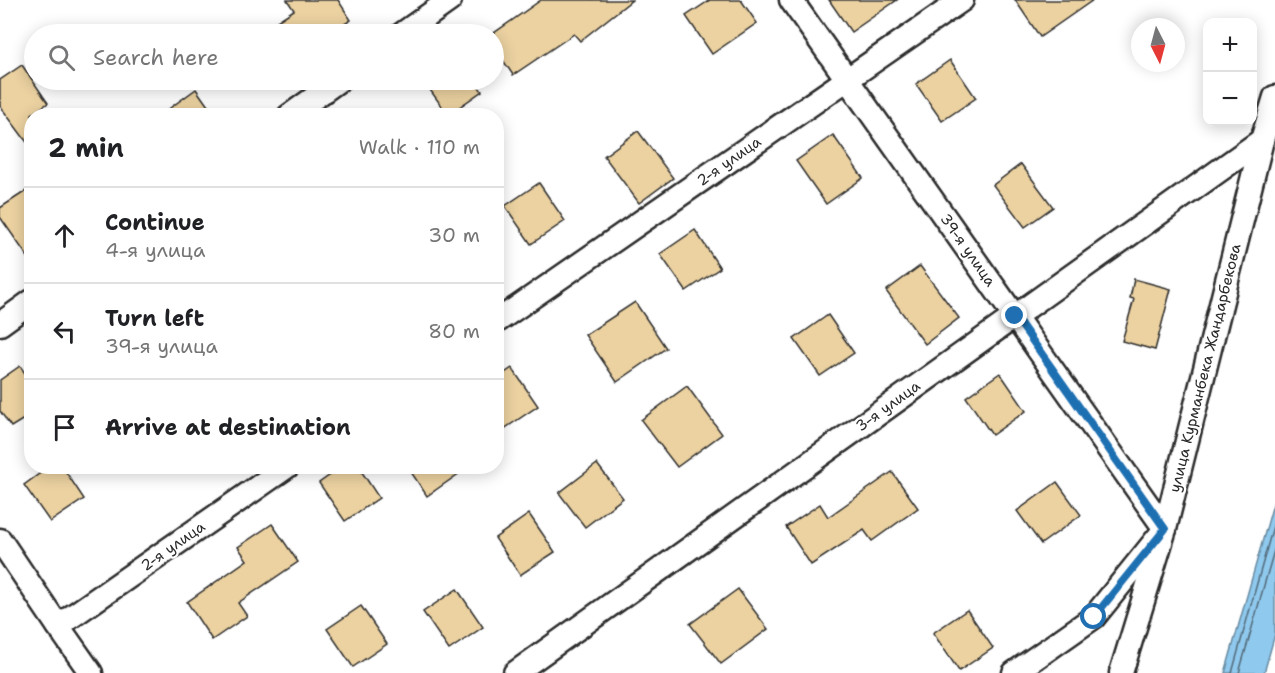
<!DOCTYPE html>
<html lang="en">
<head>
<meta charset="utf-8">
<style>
  :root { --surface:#fff; --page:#f2f2f2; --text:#202124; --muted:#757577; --line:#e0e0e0 }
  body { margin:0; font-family:"Shantell Sans",sans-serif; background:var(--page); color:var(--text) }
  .controls { position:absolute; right:18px; top:18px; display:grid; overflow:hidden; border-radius:12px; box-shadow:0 3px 15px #0003 }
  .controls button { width:54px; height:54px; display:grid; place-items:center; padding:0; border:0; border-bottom:2px solid var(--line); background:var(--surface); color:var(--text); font:30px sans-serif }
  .compass { position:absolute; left:1131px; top:18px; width:54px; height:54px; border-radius:50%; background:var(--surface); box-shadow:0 3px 15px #0003; rotate:174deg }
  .stop { position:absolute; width:18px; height:18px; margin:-14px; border:4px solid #1f6fb2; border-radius:50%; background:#fff }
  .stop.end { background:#1f6fb2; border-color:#fff; box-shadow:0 2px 6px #0008 }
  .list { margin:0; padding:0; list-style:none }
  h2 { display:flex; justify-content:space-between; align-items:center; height:78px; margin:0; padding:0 24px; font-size:26px }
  h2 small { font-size:20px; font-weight:400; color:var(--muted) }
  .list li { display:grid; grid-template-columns:39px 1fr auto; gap:18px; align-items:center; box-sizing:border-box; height:96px; padding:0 24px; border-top:2px solid var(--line) }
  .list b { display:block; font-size:22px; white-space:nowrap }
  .list p { margin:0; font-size:20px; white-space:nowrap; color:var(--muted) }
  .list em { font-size:20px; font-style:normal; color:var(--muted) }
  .icon { flex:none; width:33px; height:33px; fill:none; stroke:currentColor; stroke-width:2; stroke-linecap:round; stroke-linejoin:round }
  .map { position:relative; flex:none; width:1275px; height:673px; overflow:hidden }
  .search { position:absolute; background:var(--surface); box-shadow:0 3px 15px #0003; left:24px; top:24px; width:480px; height:66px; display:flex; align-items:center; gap:15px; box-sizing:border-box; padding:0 21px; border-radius:33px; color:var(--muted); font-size:22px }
  .panel { position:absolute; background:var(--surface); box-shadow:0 3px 15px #0003; left:24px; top:108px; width:480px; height:366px; border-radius:24px }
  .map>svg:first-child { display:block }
  .water { fill:#8fc9ee; stroke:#678aa0; stroke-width:1.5 }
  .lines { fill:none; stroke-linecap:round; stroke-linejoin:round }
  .shore { stroke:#536a79; stroke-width:1.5 }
  .building { fill:#ecd2a1; stroke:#2b2b2b; stroke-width:1.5 }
  .minor-casing { stroke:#2b2b2b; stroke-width:27 }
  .minor { stroke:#fff; stroke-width:22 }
  .route { stroke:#1f6fb2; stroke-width:8 }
  .labels { text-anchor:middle; stroke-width:4.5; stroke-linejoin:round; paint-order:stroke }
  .street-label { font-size:15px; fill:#2b2b2b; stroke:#fff }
</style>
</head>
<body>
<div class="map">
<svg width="1275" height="673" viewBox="0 0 1275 673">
  <rect width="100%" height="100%" fill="#fff"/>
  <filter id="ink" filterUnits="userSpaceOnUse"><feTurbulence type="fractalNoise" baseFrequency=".0167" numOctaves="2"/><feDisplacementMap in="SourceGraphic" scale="12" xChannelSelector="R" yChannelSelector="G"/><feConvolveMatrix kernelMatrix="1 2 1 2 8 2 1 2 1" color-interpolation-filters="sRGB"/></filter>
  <g filter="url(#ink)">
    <!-- water -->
    <polygon class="water" points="1275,497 1275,634 1264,673 1225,673"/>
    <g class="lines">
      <!-- shore -->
      <g class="shore">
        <polyline points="1232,673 1275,519"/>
        <polyline points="1239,673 1275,547"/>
      </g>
    </g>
    <!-- building -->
    <g class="building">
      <polygon points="287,0 338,0 351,20 329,34 257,34 294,10"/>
      <polygon points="541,0 632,0 580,41 574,34 513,75 494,47 494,33"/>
      <polygon points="710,0 741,0 757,23 712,54 686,16"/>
      <polygon points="829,0 897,0 851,32"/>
      <polygon points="1015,0 1093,0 1040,37"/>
      <polygon points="950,60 976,98 942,121 916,84"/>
      <polygon points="22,65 48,103 32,114 32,149 0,106 0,80"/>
      <polygon points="423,80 474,80 482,91 448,115"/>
      <polygon points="196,89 215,116 159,116"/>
      <polygon points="638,131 673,178 639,203 604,156"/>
      <polygon points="833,135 863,178 826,204 796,161"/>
      <polygon points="1021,164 1053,207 1025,227 993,185"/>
      <polygon points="539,183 565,221 531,244 505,206"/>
      <polygon points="32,187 32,263 0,217 0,208"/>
      <polygon points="695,230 720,268 686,291 660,254"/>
      <polygon points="920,266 959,318 925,344 886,291"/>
      <polygon points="1134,279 1171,289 1155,350 1122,341 1134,299 1130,298"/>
      <polygon points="635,302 666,348 617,382 585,335"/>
      <polygon points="828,315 854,353 820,376 794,339"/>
      <polygon points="20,366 32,383 32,414 11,427 0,411 0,380"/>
      <polygon points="512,368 538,406 504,429 496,419 496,379"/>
      <polygon points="1000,373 1026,411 992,435 966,397"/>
      <polygon points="687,386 722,434 677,467 641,420"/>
      <polygon points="597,464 623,498 585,527 559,493"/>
      <polygon points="50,466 62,466 84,499 50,522 24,485"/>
      <polygon points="343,466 358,466 379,498 345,521 319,483"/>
      <polygon points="407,466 470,466 427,496"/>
      <polygon points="892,472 918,508 872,541 864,530 811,565 786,527 820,504 828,517"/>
      <polygon points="1057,482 1081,515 1041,544 1017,511"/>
      <polygon points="529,514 555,552 520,575 495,538"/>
      <polygon points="272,524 298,562 238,603 247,616 212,640 187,602 247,560 238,547"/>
      <polygon points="457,589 483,627 449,650 423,612"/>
      <polygon points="738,589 768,629 721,664 690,624"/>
      <polygon points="361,606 387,644 353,667 327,629"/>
      <polygon points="967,610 993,648 959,671 933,633"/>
    </g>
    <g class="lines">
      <defs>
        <g id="minor">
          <polyline points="791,0 1165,529 1094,617 1014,673"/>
          <polyline points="402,34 450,0"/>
          <polyline points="289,116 339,80"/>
          <polyline points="496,322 962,0"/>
          <polyline points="0,324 32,301"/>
          <polyline points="0,540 58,626 91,673"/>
          <polyline points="58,626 288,466"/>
          <polyline points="515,673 1262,140"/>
          <polyline points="1121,673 1165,529 1262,140 1275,97"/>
        </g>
      </defs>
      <!-- minor casing -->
      <use href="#minor" class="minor-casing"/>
      <!-- minor -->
      <use href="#minor" class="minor"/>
    </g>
  </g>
  <g class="lines" filter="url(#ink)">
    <!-- route -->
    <polyline class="route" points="1015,316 1165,529 1094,617"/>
  </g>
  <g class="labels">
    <!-- street labels -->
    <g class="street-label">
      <text transform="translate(729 161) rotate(-35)" y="5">2-я улица</text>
      <text transform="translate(968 250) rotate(55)" y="5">39-я улица</text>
      <text transform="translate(1205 368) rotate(-76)" y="5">улица Курманбека Жандарбекова</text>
      <text transform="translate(888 406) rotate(-36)" y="5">3-я улица</text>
      <text transform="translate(173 546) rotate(-35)" y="5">2-я улица</text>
    </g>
  </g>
</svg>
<div class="controls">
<button>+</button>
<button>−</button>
</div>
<svg class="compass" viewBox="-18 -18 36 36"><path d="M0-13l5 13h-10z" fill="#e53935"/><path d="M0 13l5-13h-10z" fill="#757577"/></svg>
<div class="stop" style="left:1094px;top:617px"></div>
<div class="stop end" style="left:1015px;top:316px"></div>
<div class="search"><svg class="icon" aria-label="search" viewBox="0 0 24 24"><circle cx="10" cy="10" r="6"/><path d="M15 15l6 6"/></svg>Search here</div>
<section class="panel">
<h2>2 min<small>Walk · 110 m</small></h2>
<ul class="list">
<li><svg class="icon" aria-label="ahead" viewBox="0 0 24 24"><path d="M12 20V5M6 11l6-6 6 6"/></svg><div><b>Continue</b><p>4-я улица</p></div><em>30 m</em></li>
<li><svg class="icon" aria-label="left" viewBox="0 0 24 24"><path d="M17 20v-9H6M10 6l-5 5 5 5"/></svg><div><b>Turn left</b><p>39-я улица</p></div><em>80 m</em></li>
<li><svg class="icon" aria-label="arrive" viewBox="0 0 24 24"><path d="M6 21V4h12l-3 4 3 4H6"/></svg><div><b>Arrive at destination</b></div></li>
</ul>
</section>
</div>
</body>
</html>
